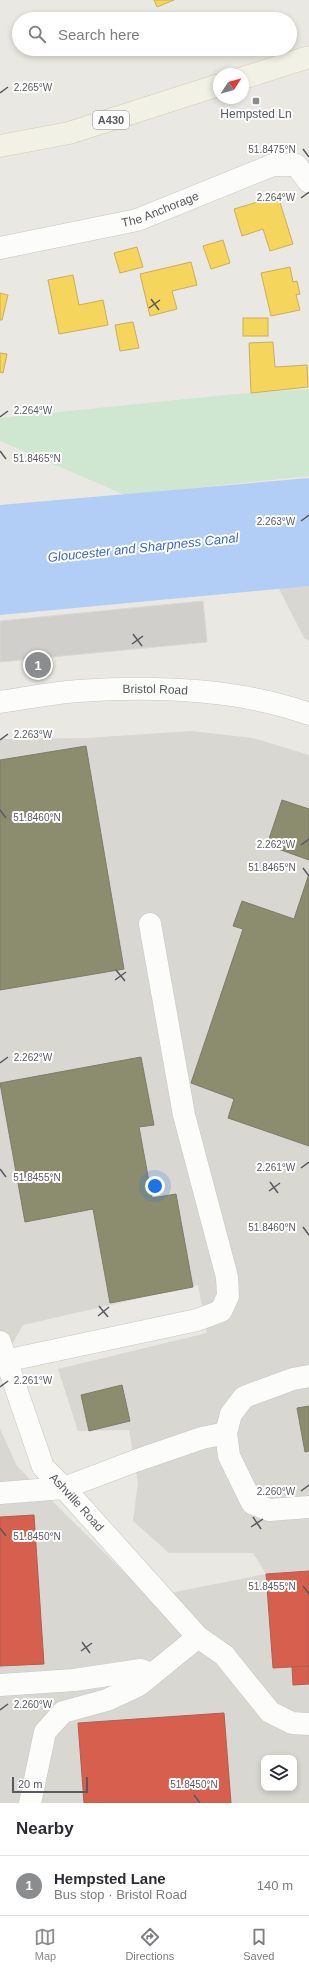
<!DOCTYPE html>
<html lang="en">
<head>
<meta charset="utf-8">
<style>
  :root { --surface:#fff; --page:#f2f2f3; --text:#2b2b33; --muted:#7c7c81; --line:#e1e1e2; --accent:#8b8c8e }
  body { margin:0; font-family:Arial,sans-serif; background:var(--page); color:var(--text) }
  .controls { position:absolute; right:12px; bottom:12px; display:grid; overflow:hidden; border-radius:8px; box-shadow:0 2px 6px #0003 }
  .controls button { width:36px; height:36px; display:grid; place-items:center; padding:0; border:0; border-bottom:1px solid var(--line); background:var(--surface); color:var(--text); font:20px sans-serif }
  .compass { position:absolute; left:213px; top:68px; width:36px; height:36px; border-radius:50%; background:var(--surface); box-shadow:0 2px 6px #0003; rotate:54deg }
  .scale { position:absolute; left:12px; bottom:10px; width:76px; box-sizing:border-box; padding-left:4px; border:2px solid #585a60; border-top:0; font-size:11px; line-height:14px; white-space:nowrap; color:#585a60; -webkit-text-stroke:3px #fff; paint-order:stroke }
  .you { position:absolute; left:155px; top:1186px; width:14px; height:14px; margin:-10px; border:3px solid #fff; border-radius:50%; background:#1a73e8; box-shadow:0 0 0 6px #1a73e833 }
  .badge { display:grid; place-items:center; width:26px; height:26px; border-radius:50%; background:var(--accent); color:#fff; font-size:13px; font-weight:700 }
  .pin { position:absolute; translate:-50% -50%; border:2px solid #fff; box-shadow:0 1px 4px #0006 }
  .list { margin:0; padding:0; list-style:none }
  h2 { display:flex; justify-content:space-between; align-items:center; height:52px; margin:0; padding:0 16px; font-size:17px }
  h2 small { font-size:13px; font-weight:400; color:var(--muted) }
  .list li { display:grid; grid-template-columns:26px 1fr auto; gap:12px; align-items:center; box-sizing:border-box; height:60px; padding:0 16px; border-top:1px solid var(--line) }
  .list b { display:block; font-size:15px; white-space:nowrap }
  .list p { margin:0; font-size:13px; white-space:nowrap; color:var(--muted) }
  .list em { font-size:13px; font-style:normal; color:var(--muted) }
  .icon { flex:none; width:22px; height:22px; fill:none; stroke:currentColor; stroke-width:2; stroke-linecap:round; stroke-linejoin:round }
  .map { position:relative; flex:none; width:309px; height:1803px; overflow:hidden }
  .search { position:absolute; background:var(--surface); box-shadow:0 2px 6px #0003; left:12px; right:12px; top:12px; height:44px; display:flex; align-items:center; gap:10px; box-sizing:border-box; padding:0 14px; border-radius:22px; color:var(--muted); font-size:15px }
  .sheet { height:112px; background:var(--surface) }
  nav { display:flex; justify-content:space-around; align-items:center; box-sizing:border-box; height:56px; border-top:1px solid var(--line); background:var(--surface); font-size:11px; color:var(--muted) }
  nav a { display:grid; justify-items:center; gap:2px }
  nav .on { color:var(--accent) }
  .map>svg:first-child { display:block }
  .industrial { fill:#d9d7d2; fill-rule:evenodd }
  .green { fill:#cfe6d0 }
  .water { fill:#b2cef6 }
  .homes { fill:#f6d55c; stroke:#c7b05d }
  .shops { fill:#d6604d; stroke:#b05e53 }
  .industry { fill:#8c8c6e; stroke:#7c7d6a }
  .building { fill:#d0cfcc; stroke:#d8d7d1 }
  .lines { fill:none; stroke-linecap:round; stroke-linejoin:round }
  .minor-casing { stroke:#c6c7c6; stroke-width:23 }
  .major-casing { stroke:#d2ceaf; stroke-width:23 }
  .minor { stroke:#fcfcfb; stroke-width:22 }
  .major { stroke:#f2f1e5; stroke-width:22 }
  .ticks { fill:none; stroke:#585a60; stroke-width:1.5 }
  .poi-dot { fill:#8b8c8e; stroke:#fff; stroke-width:1.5 }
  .labels { text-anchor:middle; stroke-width:4; stroke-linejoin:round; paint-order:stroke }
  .shield { fill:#fff; stroke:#8a8c90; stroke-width:1 }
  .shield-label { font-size:11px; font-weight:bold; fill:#585a60 }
  .poi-label { font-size:12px; fill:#585a60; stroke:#fff }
  .street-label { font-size:12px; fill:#585a60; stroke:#fff }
  .water-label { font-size:13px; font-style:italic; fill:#3d68c4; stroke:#fff }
  .ticks-label { font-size:10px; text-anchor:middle; fill:#585a60; stroke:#fff; stroke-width:4; stroke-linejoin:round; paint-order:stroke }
</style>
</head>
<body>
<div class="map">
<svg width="309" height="1803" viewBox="0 0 309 1803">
  <rect width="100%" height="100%" fill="#e9e8e2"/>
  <!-- industrial -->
  <g class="industrial">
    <polygon points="309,582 309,641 304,638 277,585"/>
    <path d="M191,731L253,738L309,755V1803H0V1429L17,1466L149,1597L266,1574L253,1553H169L133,1521L138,1483L129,1430L78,1431L58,1369L207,1333L198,1285L23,1325L0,1366V739L87,738ZM264,1758H294V1788H264Z"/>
  </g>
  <!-- green -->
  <polygon class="green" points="309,389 309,476 125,495 0,441 0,418 236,394"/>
  <!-- water -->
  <polygon class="water" points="309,478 309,586 0,615 0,505"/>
  <!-- homes -->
  <g class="homes">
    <polygon points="154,0 174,0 157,7"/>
    <polygon points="278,196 293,244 270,251 263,229 242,236 234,209"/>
    <polygon points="223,240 230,263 211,269 203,246"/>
    <polygon points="137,247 143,267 120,273 114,253"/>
    <polygon points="191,262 197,285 172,291 177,309 150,316 140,274"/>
    <polygon points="290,267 293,282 297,281 300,294 296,295 300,310 271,316 261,273"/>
    <polygon points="73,275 79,305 103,300 108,325 59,334 48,280"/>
    <polygon points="0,293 8,295 2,320 0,320"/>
    <rect x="243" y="318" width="25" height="18"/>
    <polygon points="133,322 139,348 120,351 115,325"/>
    <polygon points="273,342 275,367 307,365 308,387 251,393 249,343"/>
    <polygon points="0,353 7,354 3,373 0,372"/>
  </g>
  <!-- shops -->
  <g class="shops">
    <polygon points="34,1515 44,1664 0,1666 0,1517"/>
    <polygon points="309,1571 309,1666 273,1668 266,1574"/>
    <polygon points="309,1666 309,1684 293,1685 292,1667"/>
    <polygon points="224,1713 231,1803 84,1803 78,1723"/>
  </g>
  <!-- industry -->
  <g class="industry">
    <polygon points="86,746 124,969 0,990 0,760"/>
    <polygon points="282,800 309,809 309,860 267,845"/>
    <polygon points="309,874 309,1146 228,1118 234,1099 191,1083 243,929 233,926 242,901 294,919"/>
    <polygon points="141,1057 154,1125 139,1127 152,1198 176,1194 193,1287 110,1303 93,1209 25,1222 0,1083"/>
    <polygon points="122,1385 130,1421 89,1431 81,1395"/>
    <polygon points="309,1406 309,1451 305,1452 297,1408"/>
  </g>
  <!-- building -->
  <polygon class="building" points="203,601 207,642 0,662 0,621"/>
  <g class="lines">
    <defs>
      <g id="minor">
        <path id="s1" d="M0,248L137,220L273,165H296L309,182"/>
        <path id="s2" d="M0,702C26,698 52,693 78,691C152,686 239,689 309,714"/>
        <path id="s3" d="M0,1342L43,1467L64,1488L198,1637L224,1655L270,1712L292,1723L309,1724"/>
        <polyline points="0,1362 197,1320 221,1311 228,1296 227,1277 184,1115 150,924"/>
        <polyline points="309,1376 293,1379 244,1397 231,1414 226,1433 229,1456 252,1503 269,1510 309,1507"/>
        <polyline points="0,1493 64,1488 135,1461 202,1438 226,1433"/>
        <polyline points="0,1685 74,1680 141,1670 152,1674"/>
        <polyline points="30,1803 45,1732 63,1712 107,1700 139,1685 198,1637"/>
      </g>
      <g id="major">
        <polyline points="243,78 309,57"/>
        <polyline points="0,146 69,133 219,85"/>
      </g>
    </defs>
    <!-- minor casing -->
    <use href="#minor" class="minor-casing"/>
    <!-- major casing -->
    <use href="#major" class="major-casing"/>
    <!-- minor -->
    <use href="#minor" class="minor"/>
    <!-- major -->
    <use href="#major" class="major"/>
  </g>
  <!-- ticks -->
  <path class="ticks" d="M0,93L8,87M303,149L309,157M301,198L309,192M151,299L159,310M149,308L160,300M0,417L8,411M0,451L6,459M301,521L309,515M133,634L142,646M132,644L143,636M0,740L8,734M0,810L6,818M301,845L309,839M303,868L309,876M116,970L125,981M115,980L126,972M0,1063L8,1057M301,1168L309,1162M0,1169L6,1177M270,1182L278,1193M269,1191L280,1183M303,1227L309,1235M99,1306L108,1317M98,1316L109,1307M0,1387L8,1381M301,1491L309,1485M253,1517L261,1529M251,1527L263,1519M0,1528L6,1536M303,1586L309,1594M82,1642L90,1653M81,1651L92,1643M0,1710L8,1704M194,1795L200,1803"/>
  <!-- markers -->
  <rect class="poi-dot" x="252" y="97" width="8" height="8" rx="2"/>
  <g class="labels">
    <!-- shield labels -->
    <rect class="shield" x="93" y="111" width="36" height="18" rx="3"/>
    <g class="shield-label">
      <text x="111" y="124">A430</text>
    </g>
    <!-- poi labels -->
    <g class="poi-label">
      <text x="256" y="118">Hempsted Ln</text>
    </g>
    <!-- street labels -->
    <g class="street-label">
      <text dy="4" stroke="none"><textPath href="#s1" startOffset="165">The Anchorage</textPath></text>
      <text dy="4" stroke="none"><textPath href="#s2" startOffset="156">Bristol Road</textPath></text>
      <text dy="4" stroke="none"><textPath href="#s3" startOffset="181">Ashville Road</textPath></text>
    </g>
    <!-- water labels -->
    <g class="water-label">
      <text transform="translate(143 547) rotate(-6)" y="5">Gloucester and Sharpness Canal</text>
    </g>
  </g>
  <g class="ticks-label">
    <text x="33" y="91">2.265°W</text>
    <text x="272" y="153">51.8475°N</text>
    <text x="276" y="201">2.264°W</text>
    <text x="33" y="414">2.264°W</text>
    <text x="37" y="462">51.8465°N</text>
    <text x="276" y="525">2.263°W</text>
    <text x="33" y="738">2.263°W</text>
    <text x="37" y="821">51.8460°N</text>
    <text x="276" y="848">2.262°W</text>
    <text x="272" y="871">51.8465°N</text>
    <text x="33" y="1061">2.262°W</text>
    <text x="276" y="1171">2.261°W</text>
    <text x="37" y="1181">51.8455°N</text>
    <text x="272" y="1231">51.8460°N</text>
    <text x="33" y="1384">2.261°W</text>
    <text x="276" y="1495">2.260°W</text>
    <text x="37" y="1540">51.8450°N</text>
    <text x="272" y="1590">51.8455°N</text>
    <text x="33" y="1708">2.260°W</text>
    <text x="194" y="1788">51.8450°N</text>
  </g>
</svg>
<div class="controls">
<button><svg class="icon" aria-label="layers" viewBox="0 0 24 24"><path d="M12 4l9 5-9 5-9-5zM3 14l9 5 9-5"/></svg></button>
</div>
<svg class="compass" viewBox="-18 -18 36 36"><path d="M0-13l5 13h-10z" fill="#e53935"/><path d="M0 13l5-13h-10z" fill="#7c7c81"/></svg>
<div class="scale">20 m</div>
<div class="you"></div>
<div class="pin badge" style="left:38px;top:665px">1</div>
<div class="search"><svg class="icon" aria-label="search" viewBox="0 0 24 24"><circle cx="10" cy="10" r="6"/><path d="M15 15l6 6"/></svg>Search here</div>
</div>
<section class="sheet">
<h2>Nearby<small></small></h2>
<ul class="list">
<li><span class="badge">1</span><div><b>Hempsted Lane</b><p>Bus stop · Bristol Road</p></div><em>140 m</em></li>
</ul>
</section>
<nav>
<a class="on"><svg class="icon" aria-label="map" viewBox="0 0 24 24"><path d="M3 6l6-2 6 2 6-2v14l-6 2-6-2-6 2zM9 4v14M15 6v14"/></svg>Map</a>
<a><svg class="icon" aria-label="directions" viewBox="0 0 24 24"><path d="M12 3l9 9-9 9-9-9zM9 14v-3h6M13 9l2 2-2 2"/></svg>Directions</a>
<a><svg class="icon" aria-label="saved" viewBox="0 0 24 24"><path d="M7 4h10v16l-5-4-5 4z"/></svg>Saved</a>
</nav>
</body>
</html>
